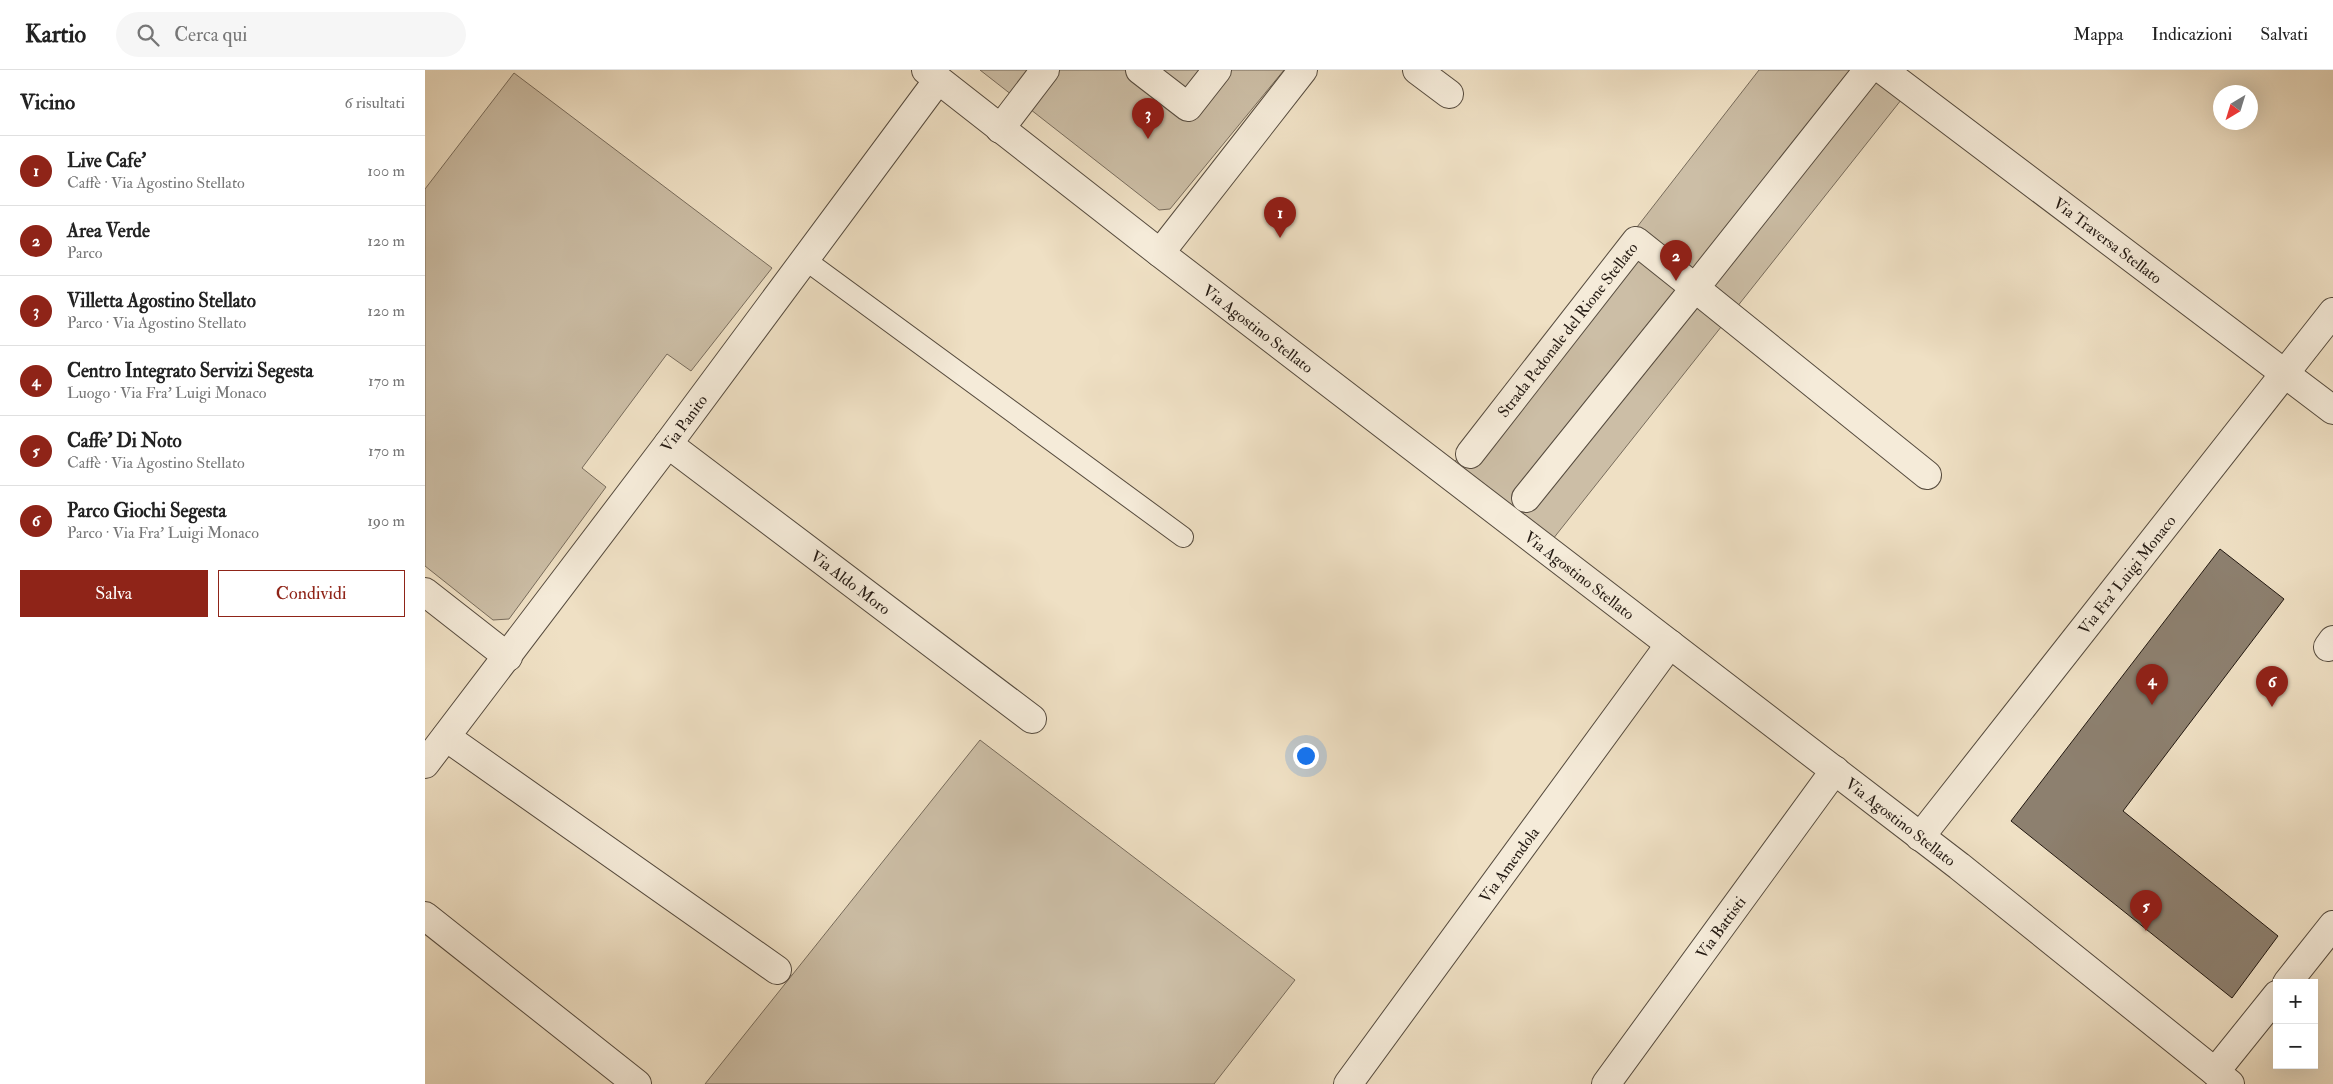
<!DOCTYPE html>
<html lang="it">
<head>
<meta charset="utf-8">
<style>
  :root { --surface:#fff; --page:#f6f6f6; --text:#222; --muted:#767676; --line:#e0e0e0; --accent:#8f2418 }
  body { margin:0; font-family:"IM FELL Double Pica",serif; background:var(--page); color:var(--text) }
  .controls { position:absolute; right:15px; bottom:15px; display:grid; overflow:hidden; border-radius:0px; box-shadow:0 5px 20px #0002 }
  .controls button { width:45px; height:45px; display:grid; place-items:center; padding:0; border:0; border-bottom:1px solid var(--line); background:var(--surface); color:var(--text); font:25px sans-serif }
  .compass { position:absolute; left:1788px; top:15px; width:45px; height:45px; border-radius:50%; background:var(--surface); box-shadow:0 5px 20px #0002; rotate:218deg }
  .you { position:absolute; left:880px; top:685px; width:18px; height:18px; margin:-12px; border:4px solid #fff; border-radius:50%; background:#1a73e8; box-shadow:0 0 0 8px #1a73e833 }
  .badge { display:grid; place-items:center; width:32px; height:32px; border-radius:50%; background:var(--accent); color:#fff; font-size:16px; font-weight:700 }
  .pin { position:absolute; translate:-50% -41px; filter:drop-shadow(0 1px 2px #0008) }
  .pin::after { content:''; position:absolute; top:26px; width:18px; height:15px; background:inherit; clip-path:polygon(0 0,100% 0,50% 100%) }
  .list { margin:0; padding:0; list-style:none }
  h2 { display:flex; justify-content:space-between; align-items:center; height:65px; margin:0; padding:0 20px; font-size:21px }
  h2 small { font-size:16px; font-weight:400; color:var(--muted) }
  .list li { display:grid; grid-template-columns:32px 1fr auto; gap:15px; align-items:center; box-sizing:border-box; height:70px; padding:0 20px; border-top:1px solid var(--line) }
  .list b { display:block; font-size:19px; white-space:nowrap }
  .list p { margin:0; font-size:16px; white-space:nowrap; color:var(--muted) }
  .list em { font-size:16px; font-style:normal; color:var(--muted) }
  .actions { display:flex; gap:10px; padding:15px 20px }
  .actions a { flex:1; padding:11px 0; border:1px solid var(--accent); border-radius:0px; text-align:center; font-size:18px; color:var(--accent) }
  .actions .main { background:var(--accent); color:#fff }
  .icon { flex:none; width:28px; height:28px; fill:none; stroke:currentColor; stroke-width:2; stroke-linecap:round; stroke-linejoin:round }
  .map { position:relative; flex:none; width:1908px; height:1014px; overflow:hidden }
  header { display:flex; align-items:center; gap:30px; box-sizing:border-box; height:70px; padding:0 25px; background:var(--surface); border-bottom:1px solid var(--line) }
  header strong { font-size:24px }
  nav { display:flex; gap:28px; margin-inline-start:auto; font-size:18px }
  .search { width:350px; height:45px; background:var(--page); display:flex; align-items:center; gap:12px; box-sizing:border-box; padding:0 18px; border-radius:28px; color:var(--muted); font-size:19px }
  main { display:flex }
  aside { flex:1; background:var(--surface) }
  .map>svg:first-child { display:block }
  .green { fill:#ccbea6; stroke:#786c5c }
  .building { fill:#8d806f; stroke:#231912 }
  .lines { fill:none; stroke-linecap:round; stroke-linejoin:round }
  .service-casing { stroke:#564b3e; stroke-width:22 }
  .pedestrian-casing { stroke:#564b3e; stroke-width:30 }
  .minor-casing { stroke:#564b3e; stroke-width:30 }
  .service { stroke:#f5ebd9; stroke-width:20 }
  .pedestrian { stroke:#f5ebd9; stroke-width:28 }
  .minor { stroke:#f5ebd9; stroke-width:28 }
  .labels { text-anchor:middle; stroke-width:5; stroke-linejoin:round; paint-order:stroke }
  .street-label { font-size:16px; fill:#231912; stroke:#f5ebd9 }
</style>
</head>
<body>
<header>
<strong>Kartio</strong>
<div class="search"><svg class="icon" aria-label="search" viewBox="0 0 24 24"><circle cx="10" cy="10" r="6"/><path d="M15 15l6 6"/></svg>Cerca qui</div>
<nav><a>Mappa</a><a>Indicazioni</a><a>Salvati</a></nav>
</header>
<main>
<aside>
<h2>Vicino<small>6 risultati</small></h2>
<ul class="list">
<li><span class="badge">1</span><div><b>Live Cafe'</b><p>Caffè · Via Agostino Stellato</p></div><em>100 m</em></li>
<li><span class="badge">2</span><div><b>Area Verde</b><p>Parco</p></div><em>120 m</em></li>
<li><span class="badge">3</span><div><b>Villetta Agostino Stellato</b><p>Parco · Via Agostino Stellato</p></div><em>120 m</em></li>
<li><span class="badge">4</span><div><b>Centro Integrato Servizi Segesta</b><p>Luogo · Via Fra' Luigi Monaco</p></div><em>170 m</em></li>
<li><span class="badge">5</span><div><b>Caffe' Di Noto</b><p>Caffè · Via Agostino Stellato</p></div><em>170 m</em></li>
<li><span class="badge">6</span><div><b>Parco Giochi Segesta</b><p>Parco · Via Fra' Luigi Monaco</p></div><em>190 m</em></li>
</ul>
<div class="actions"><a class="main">Salva</a><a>Condividi</a></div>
</aside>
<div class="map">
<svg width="1908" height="1014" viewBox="0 0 1908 1014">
  <rect width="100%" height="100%" fill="#efe0c4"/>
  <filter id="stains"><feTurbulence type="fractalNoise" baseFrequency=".004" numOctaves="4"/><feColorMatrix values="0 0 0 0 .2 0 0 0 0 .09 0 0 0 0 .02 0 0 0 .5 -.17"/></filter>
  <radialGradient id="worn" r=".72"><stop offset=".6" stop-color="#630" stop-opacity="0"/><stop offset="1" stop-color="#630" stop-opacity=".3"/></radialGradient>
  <!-- green -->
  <g class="green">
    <polygon points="555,0 859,0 745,139 734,140"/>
    <polygon points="1334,0 1458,0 1484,20 1120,479 1021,403"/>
    <polygon points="89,3 347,198 266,301 242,284 157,398 181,417 84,549 68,550 0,496 0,119"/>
    <polygon points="555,670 870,910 789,1014 280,1014"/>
  </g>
  <!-- building -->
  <polygon class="building" points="1795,479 1859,529 1698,741 1853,866 1807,928 1586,751"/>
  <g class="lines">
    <defs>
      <polyline id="service" points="379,189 758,467"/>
      <g id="pedestrian">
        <polyline points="715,0 763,37 792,0"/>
        <polyline points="992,0 1024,24"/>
        <polyline points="1443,0 1270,218 1502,405"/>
        <polyline points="575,59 620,0"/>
        <polyline points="735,183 878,0"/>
        <path id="s1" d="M1045,384L1211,171L1270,218L1101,428"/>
        <polyline points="1903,577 1908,570"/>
      </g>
      <g id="minor">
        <path id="s2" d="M501,0L735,183L1534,796L1805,1014"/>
        <path id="s3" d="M1458,0L1908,340"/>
        <path id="s4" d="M243,374L607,649"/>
        <polyline points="0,522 83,587"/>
        <polyline points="21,667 352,900"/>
        <path id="s5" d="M0,694L243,374L513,10"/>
        <path id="s6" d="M1495,767L1908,242"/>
        <polyline points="0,846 212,1014"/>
        <polyline points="1862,913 1908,855"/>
        <polyline points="1790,1002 1852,925"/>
        <path id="s7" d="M923,1014L1245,574"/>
        <path id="s8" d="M1181,1014L1410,700"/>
      </g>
    </defs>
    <!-- service casing -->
    <use href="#service" class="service-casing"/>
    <!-- pedestrian casing -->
    <use href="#pedestrian" class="pedestrian-casing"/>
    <!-- minor casing -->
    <use href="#minor" class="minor-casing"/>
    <!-- service -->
    <use href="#service" class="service"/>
    <!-- pedestrian -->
    <use href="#pedestrian" class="pedestrian"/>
    <!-- minor -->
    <use href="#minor" class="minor"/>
  </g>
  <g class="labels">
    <!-- street labels -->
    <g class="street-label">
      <text dy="6" stroke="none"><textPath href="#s3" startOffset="282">Via Traversa Stellato</textPath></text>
      <text dy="6" stroke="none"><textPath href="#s2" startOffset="421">Via Agostino Stellato</textPath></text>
      <text dy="6" stroke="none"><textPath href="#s1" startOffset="158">Strada Pedonale del Rione Stellato</textPath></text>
      <text dy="6" stroke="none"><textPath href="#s5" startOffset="428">Via Panito</textPath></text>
      <text dy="6" stroke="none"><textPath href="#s6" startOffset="334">Via Fra' Luigi Monaco</textPath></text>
      <text dy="6" stroke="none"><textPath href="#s2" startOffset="826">Via Agostino Stellato</textPath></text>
      <text dy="6" stroke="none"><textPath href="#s4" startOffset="229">Via Aldo Moro</textPath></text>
      <text dy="6" stroke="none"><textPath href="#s2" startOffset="1231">Via Agostino Stellato</textPath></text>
      <text dy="6" stroke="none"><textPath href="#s7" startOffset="272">Via Amendola</textPath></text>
      <text dy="6" stroke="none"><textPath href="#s8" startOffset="194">Via Battisti</textPath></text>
    </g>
  </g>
  <rect width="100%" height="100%" filter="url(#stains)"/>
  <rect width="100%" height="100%" fill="url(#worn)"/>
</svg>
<div class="controls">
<button>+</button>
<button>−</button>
</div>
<svg class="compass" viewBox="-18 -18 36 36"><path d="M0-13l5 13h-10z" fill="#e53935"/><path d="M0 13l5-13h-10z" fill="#767676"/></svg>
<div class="you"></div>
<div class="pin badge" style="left:855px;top:168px">1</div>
<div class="pin badge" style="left:1251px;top:211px">2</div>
<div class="pin badge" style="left:723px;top:69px">3</div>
<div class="pin badge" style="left:1727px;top:635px">4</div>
<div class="pin badge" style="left:1721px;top:861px">5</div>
<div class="pin badge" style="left:1847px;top:637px">6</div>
</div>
</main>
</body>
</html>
